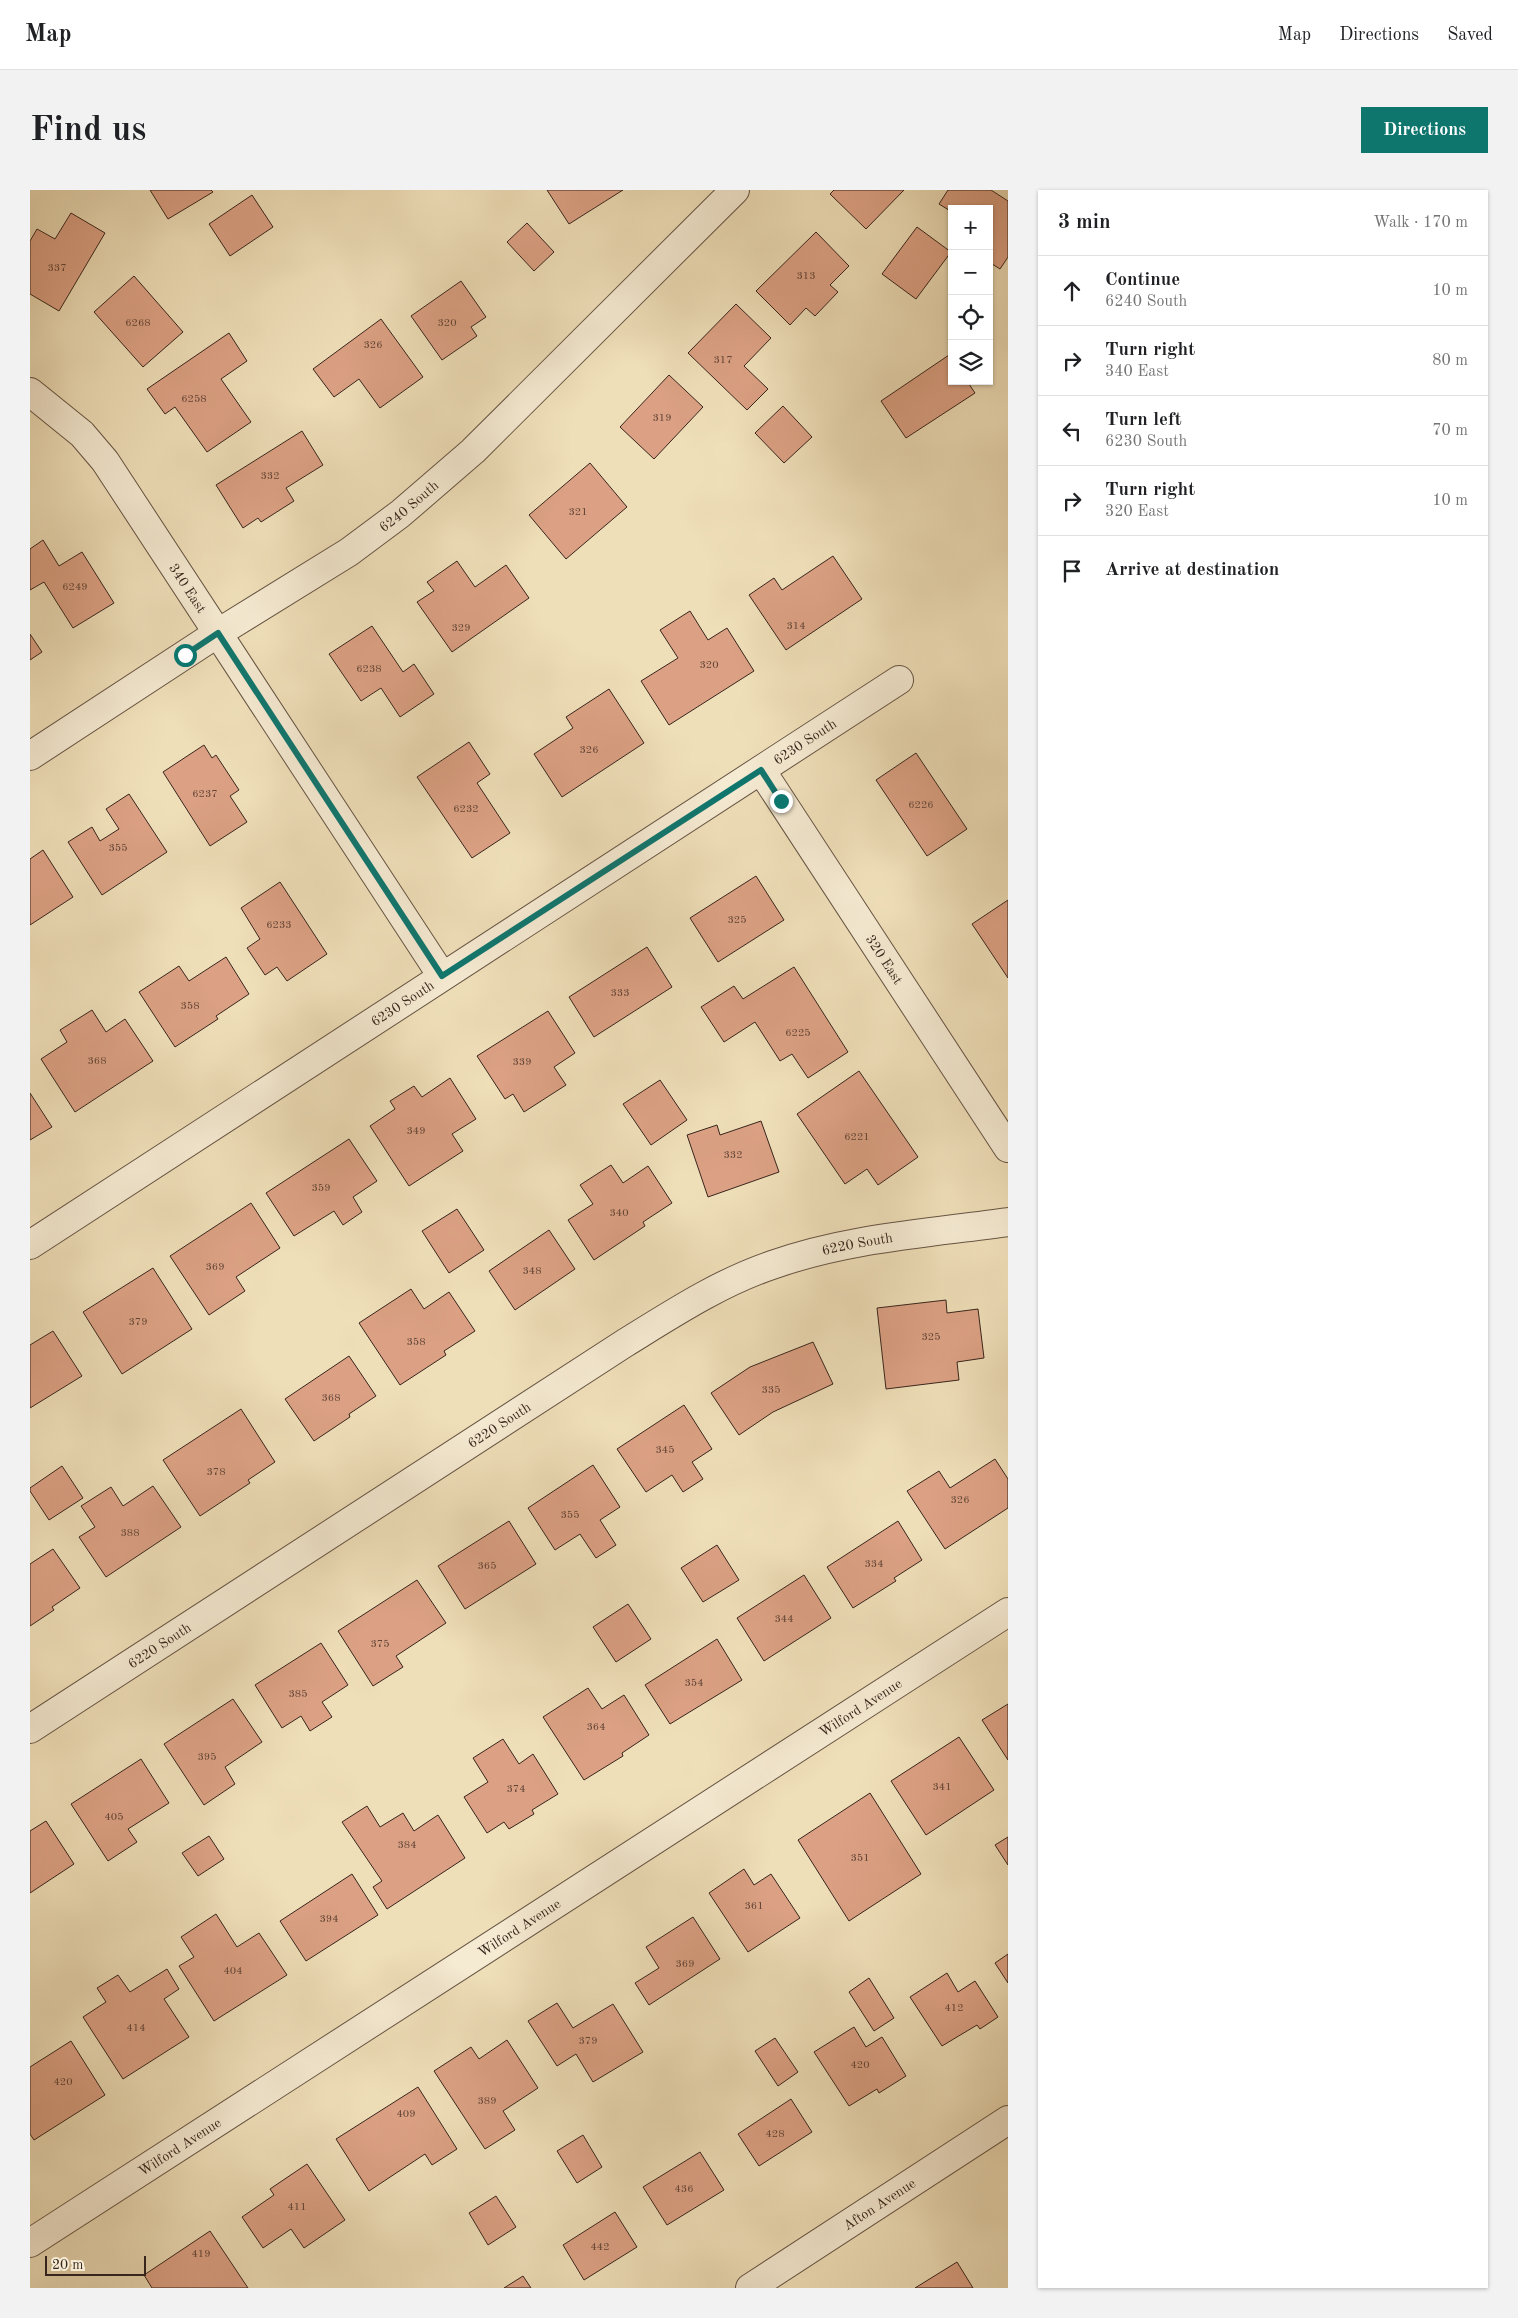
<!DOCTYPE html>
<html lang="en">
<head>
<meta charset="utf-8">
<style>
  :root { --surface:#fff; --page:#f2f2f2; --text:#202124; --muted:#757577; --line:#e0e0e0; --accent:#0f766e }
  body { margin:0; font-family:"Old Standard TT",serif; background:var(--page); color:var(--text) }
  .controls { position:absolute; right:15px; top:15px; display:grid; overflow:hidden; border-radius:0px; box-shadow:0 1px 4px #0004 }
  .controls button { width:45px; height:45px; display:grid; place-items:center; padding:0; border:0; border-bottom:1px solid var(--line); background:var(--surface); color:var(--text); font:25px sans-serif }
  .scale { position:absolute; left:15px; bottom:12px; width:101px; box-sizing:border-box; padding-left:5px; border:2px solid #38251c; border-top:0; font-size:14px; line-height:18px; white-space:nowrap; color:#38251c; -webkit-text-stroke:4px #f5ead2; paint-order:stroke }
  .stop { position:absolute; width:15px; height:15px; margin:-11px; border:4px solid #0f766e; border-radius:50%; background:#fff }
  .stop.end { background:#0f766e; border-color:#fff; box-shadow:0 1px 5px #0008 }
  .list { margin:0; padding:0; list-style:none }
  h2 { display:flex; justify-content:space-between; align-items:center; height:65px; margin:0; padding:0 20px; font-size:21px }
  h2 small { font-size:16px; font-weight:400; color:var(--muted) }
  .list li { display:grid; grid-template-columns:32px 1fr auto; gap:15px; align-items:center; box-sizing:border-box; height:70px; padding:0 20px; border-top:1px solid var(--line) }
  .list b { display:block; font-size:19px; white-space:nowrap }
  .list p { margin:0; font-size:16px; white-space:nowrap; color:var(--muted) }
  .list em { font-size:16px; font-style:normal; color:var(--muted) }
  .icon { flex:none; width:28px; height:28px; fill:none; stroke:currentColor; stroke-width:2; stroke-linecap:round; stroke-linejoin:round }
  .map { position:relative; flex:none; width:978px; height:2098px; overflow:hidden; border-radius:0px }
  header { display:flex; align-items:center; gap:30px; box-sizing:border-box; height:70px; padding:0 25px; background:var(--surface); border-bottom:1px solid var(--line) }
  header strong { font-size:24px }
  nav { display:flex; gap:28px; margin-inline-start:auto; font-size:18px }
  .intro { display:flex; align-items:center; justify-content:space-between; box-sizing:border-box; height:120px; padding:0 30px }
  h1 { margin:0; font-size:35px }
  .button { padding:12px 22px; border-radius:0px; background:var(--accent); color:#fff; font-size:18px; font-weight:700 }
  main { display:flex; gap:30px; padding:0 30px }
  aside { flex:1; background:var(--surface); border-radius:0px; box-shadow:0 1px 4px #0004 }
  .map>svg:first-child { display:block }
  .building { fill:#dca184; stroke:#38251c }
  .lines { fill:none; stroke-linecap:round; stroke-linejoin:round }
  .minor-casing { stroke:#665443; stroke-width:30 }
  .minor { stroke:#f5ead2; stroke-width:28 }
  .route { stroke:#0f766e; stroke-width:6 }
  .labels { text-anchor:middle; stroke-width:5; stroke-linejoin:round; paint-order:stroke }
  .number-label { font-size:11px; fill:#614436 }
  .street-label { font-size:14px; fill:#38251c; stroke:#f5ead2 }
</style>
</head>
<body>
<header>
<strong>Map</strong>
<nav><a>Map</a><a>Directions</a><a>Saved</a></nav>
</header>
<div class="intro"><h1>Find us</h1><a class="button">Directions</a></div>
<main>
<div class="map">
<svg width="978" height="2098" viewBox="0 0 978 2098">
  <rect width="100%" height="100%" fill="#efdfb9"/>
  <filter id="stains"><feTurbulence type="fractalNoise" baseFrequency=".004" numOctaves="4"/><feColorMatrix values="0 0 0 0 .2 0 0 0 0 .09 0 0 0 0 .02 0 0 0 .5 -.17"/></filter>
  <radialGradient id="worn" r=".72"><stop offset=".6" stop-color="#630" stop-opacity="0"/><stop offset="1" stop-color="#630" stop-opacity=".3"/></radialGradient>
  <!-- building -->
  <g class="building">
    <polygon points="120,0 181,0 183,2 138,29"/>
    <polygon points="517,0 593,0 539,34"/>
    <polygon points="804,0 874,0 836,39 800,4"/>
    <polygon points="918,0 961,0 978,11 978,67 970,79 959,72 959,19 922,19 922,22 909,14"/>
    <polygon points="222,5 243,37 200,66 179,34"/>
    <polygon points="41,23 75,43 29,121 0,104 0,51 7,39 25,49"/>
    <polygon points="497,33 524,62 504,81 477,52"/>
    <polygon points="887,37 921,62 886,109 852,84"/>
    <polygon points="786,42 819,76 800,95 808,102 785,126 776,118 760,135 726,101"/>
    <polygon points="104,86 153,142 113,177 64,122"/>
    <polygon points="431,91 456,127 441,137 447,146 412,170 381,126"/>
    <polygon points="706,114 741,148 714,176 738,199 717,220 658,163"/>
    <polygon points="351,129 393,187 350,218 329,189 304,207 283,179"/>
    <polygon points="199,143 217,171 191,189 221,232 177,262 145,217 135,224 117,199"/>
    <polygon points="919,165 922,169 922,191 937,191 945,203 876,248 851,211"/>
    <polygon points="639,185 673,217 624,269 590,237"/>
    <polygon points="753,216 782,247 754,273 725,243"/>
    <polygon points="272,241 293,275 256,298 264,311 231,332 228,328 213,338 186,295"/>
    <polygon points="560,273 597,317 536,369 499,325"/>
    <polygon points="13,350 29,376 52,362 84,413 43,438 14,392 0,400 0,359"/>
    <polygon points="803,366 832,409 756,460 719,405 744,388 752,400"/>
    <polygon points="427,371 445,397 476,375 499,408 422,462 387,412 404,401 397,392"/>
    <polygon points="660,421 678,450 697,438 724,481 639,535 611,491 648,468 630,440"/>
    <polygon points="342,436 373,482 384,474 404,504 370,527 351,498 331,511 299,464"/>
    <polygon points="0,444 12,462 0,470"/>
    <polygon points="579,499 614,553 532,607 504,564 543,538 536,527"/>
    <polygon points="439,552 460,584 447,593 480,643 442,668 387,587"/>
    <polygon points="174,555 182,568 186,565 209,600 200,606 217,632 180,656 133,582"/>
    <polygon points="886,563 937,639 897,666 846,590"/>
    <polygon points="99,604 137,662 72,705 38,652 62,637 70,651 89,639 76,619"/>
    <polygon points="13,660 43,707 0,735 0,669"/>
    <polygon points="726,686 754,730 688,772 660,728"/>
    <polygon points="250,692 297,764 257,791 247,777 235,785 217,758 230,749 211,718"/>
    <polygon points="978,710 978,788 942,734"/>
    <polygon points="617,757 642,797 564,847 539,807"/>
    <polygon points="196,767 219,804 186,826 188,829 145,857 109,802 149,776 159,791"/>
    <polygon points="764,777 818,862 778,888 762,864 750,871 725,832 694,852 671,817 704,796 713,809"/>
    <polygon points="62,820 76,842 95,829 123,871 45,922 11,869 37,852 30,840"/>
    <polygon points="518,821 545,863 524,877 536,895 494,922 483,904 475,909 447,866"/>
    <polygon points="829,881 888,967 848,995 837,979 815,994 767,924"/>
    <polygon points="420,888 446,929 422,944 433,961 379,996 340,936 365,919 360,911 384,896 392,907"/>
    <polygon points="630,890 657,930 621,955 593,914"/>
    <polygon points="0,903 22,937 0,950"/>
    <polygon points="731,931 749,982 678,1007 657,945 687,935 690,945"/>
    <polygon points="319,949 347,991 323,1007 332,1022 313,1035 304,1021 264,1046 236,1003"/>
    <polygon points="581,975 593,993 618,976 642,1013 613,1032 615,1036 564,1070 538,1030 563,1014 550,995"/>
    <polygon points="221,1013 250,1058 206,1087 215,1101 179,1125 140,1066"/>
    <polygon points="427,1019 454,1060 419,1083 392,1041"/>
    <polygon points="519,1040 545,1079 485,1120 459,1081"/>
    <polygon points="123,1078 162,1139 92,1184 53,1122"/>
    <polygon points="381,1099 394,1119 419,1102 445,1141 414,1161 416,1165 370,1195 329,1133"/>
    <polygon points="916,1110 917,1123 948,1119 954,1168 927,1172 929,1190 856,1199 847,1118"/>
    <polygon points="23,1141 52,1186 0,1218 0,1155"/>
    <polygon points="783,1152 803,1194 743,1222 709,1245 681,1203 720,1177"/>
    <polygon points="319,1166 346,1206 319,1224 320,1227 284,1251 255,1209"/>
    <polygon points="654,1215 682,1259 662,1272 673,1289 653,1302 642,1285 616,1302 587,1259"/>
    <polygon points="211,1219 245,1272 218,1290 220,1293 170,1326 133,1270"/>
    <polygon points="965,1269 978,1289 978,1318 915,1359 877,1301 909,1281 920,1298"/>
    <polygon points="563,1275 590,1317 570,1330 586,1355 566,1368 550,1344 525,1360 498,1318"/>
    <polygon points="32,1276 53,1308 19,1330 0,1301 0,1298"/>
    <polygon points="123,1296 151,1337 76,1387 49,1347 65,1337 51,1316 81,1297 93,1316"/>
    <polygon points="479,1331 506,1374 435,1419 408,1376"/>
    <polygon points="868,1331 892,1370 864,1388 866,1391 823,1418 797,1377"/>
    <polygon points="687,1355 709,1390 673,1412 651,1378"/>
    <polygon points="23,1359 50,1398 22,1417 24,1420 0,1436 0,1374"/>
    <polygon points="774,1385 801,1428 734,1471 707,1428"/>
    <polygon points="387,1390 416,1433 366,1466 373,1477 343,1496 308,1441"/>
    <polygon points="598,1414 621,1449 586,1472 563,1437"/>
    <polygon points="687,1449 712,1490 640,1534 615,1495"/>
    <polygon points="291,1453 318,1495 292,1512 302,1527 280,1541 271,1526 252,1538 225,1495"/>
    <polygon points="558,1498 572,1519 594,1505 619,1545 592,1563 593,1566 554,1590 513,1527"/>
    <polygon points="203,1509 232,1552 195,1577 205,1594 174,1615 134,1554"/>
    <polygon points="978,1514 978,1570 952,1530"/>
    <polygon points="929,1547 964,1600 896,1645 861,1591"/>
    <polygon points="473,1549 489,1574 503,1564 528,1604 502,1620 504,1624 479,1639 474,1632 457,1643 434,1607 458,1592 443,1568"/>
    <polygon points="111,1569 139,1613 98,1639 107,1652 78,1671 41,1614"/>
    <polygon points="840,1603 891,1684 819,1731 768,1650"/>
    <polygon points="337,1616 350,1637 373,1623 384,1641 408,1625 435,1668 357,1719 343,1697 352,1691 312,1632"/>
    <polygon points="16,1631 44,1674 0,1703 0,1641"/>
    <polygon points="179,1646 194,1669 168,1686 152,1663"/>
    <polygon points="978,1647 978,1675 965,1655"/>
    <polygon points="714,1679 724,1695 741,1684 770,1728 718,1762 679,1703"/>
    <polygon points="322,1684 348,1725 276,1771 250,1731"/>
    <polygon points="186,1724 207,1757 229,1743 257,1785 184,1831 149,1776 164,1767 151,1747"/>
    <polygon points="663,1727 690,1769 619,1815 605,1793 629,1778 616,1757"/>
    <polygon points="978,1764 978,1793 965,1773"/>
    <polygon points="137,1779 149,1799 134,1809 159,1847 93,1889 53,1827 76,1812 67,1798 88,1785 100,1802"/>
    <polygon points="917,1783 928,1802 945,1791 968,1827 950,1839 947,1835 912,1856 880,1807"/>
    <polygon points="839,1788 864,1828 844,1841 819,1802"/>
    <polygon points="527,1813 543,1838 583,1814 613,1862 563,1892 546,1864 527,1876 498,1831"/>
    <polygon points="824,1837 836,1857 852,1847 876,1886 849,1903 847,1899 819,1916 784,1862"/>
    <polygon points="745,1848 768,1882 748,1896 725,1861"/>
    <polygon points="477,1850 508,1898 473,1921 485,1940 455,1959 404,1881 441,1857 449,1869"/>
    <polygon points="41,1851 75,1905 4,1950 0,1944 0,1877"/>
    <polygon points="388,1897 427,1959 402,1975 395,1964 339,2001 306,1949"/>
    <polygon points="761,1909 782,1942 729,1976 708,1944"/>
    <polygon points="553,1945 572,1977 547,1993 527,1961"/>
    <polygon points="670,1962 694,2000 637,2035 613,1997"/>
    <polygon points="277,1974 315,2030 274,2058 261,2039 233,2058 212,2027 244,2005 240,1999"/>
    <polygon points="466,2006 486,2037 458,2055 439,2023"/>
    <polygon points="585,2022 607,2057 554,2090 533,2055"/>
    <polygon points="180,2041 218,2098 122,2098 114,2085"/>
    <polygon points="927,2072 943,2098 885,2098"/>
    <polygon points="493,2086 501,2098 474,2098"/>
  </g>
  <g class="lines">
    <defs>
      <g id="minor">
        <path id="s1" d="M0,202L52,244L75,271L412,786"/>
        <path id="s2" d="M0,566L188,443L319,362L370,324L443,261L705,0"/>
        <path id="s3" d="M731,580L978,958"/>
        <path id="s4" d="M0,1055L869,490"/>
        <path id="s5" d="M0,1539L595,1153C642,1124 689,1093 742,1075C818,1048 899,1043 978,1032"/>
        <path id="s6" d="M0,2053L978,1422"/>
        <path id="s7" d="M720,2098L978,1930"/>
      </g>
    </defs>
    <!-- minor casing -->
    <use href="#minor" class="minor-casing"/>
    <!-- minor -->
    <use href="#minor" class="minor"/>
  </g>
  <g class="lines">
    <!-- route -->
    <polyline class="route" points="155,465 188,443 412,786 731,580 751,611"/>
  </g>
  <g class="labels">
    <!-- number labels -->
    <g class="number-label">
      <text x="27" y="81">337</text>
      <text x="776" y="89">313</text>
      <text x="108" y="136">6268</text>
      <text x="417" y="136">320</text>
      <text x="343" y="158">326</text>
      <text x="693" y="173">317</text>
      <text x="164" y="212">6258</text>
      <text x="632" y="231">319</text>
      <text x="240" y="289">332</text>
      <text x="548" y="325">321</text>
      <text x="45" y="400">6249</text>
      <text x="766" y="439">314</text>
      <text x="431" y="441">329</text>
      <text x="679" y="478">320</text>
      <text x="339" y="482">6238</text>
      <text x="559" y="563">326</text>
      <text x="175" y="607">6237</text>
      <text x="891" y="618">6226</text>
      <text x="436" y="622">6232</text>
      <text x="88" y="661">355</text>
      <text x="707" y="733">325</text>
      <text x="249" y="738">6233</text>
      <text x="590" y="806">333</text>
      <text x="160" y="819">358</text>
      <text x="768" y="846">6225</text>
      <text x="67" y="874">368</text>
      <text x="492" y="875">339</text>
      <text x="386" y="944">349</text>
      <text x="827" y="950">6221</text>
      <text x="703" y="968">332</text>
      <text x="291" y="1001">359</text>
      <text x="589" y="1026">340</text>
      <text x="185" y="1080">369</text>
      <text x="502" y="1084">348</text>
      <text x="108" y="1135">379</text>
      <text x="901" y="1150">325</text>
      <text x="386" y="1155">358</text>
      <text x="741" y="1203">335</text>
      <text x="301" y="1211">368</text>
      <text x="635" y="1263">345</text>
      <text x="186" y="1285">378</text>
      <text x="930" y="1313">326</text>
      <text x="540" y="1328">355</text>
      <text x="100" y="1346">388</text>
      <text x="844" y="1377">334</text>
      <text x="457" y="1379">365</text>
      <text x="754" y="1432">344</text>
      <text x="350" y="1457">375</text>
      <text x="664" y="1496">354</text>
      <text x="268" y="1507">385</text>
      <text x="566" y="1540">364</text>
      <text x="177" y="1570">395</text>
      <text x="912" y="1600">341</text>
      <text x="486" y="1602">374</text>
      <text x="84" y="1630">405</text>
      <text x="377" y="1658">384</text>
      <text x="830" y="1671">351</text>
      <text x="724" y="1719">361</text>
      <text x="299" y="1732">394</text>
      <text x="655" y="1777">369</text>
      <text x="203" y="1784">404</text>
      <text x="924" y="1821">412</text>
      <text x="106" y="1841">414</text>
      <text x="558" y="1854">379</text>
      <text x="830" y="1878">420</text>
      <text x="33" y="1895">420</text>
      <text x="457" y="1914">389</text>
      <text x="376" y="1927">409</text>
      <text x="745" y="1947">428</text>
      <text x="654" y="2002">436</text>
      <text x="267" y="2020">411</text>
      <text x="570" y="2060">442</text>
      <text x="171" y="2067">419</text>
    </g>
    <!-- street labels -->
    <g class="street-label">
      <text dy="5" stroke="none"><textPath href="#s2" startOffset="454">6240 South</textPath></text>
      <text dy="5" stroke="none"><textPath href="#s1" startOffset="254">340 East</textPath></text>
      <text dy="5" stroke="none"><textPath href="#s4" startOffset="924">6230 South</textPath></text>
      <text dy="5" stroke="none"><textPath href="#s3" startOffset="226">320 East</textPath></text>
      <text dy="5" stroke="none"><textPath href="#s4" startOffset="444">6230 South</textPath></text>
      <text dy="5" stroke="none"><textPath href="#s5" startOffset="964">6220 South</textPath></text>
      <text dy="5" stroke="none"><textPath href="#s5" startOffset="559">6220 South</textPath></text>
      <text dy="5" stroke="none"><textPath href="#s5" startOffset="154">6220 South</textPath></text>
      <text dy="5" stroke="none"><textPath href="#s6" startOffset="988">Wilford Avenue</textPath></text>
      <text dy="5" stroke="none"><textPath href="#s6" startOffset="582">Wilford Avenue</textPath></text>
      <text dy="5" stroke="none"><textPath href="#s6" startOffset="178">Wilford Avenue</textPath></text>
      <text dy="5" stroke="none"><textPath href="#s7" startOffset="154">Afton Avenue</textPath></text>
    </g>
  </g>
  <rect width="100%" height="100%" filter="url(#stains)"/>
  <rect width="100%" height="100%" fill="url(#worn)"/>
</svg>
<div class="controls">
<button>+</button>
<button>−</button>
<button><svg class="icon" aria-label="locate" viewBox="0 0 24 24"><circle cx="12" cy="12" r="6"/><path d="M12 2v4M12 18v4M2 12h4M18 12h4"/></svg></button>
<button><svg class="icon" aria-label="layers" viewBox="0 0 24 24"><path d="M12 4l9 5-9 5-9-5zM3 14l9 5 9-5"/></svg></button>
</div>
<div class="scale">20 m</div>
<div class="stop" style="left:155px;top:465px"></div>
<div class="stop end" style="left:751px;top:611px"></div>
</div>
<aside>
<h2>3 min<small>Walk · 170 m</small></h2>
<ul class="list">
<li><svg class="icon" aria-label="ahead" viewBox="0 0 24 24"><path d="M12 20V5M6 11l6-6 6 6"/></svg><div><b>Continue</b><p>6240 South</p></div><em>10 m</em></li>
<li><svg class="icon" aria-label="right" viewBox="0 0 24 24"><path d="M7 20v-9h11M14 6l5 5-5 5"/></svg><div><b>Turn right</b><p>340 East</p></div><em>80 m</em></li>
<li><svg class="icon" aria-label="left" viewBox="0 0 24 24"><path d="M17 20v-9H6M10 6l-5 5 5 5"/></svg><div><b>Turn left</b><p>6230 South</p></div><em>70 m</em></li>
<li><svg class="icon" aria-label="right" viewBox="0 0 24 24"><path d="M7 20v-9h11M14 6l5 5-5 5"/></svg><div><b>Turn right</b><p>320 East</p></div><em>10 m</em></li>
<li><svg class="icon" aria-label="arrive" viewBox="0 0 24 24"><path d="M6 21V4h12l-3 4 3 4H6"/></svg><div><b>Arrive at destination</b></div></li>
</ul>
</aside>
</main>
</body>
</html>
